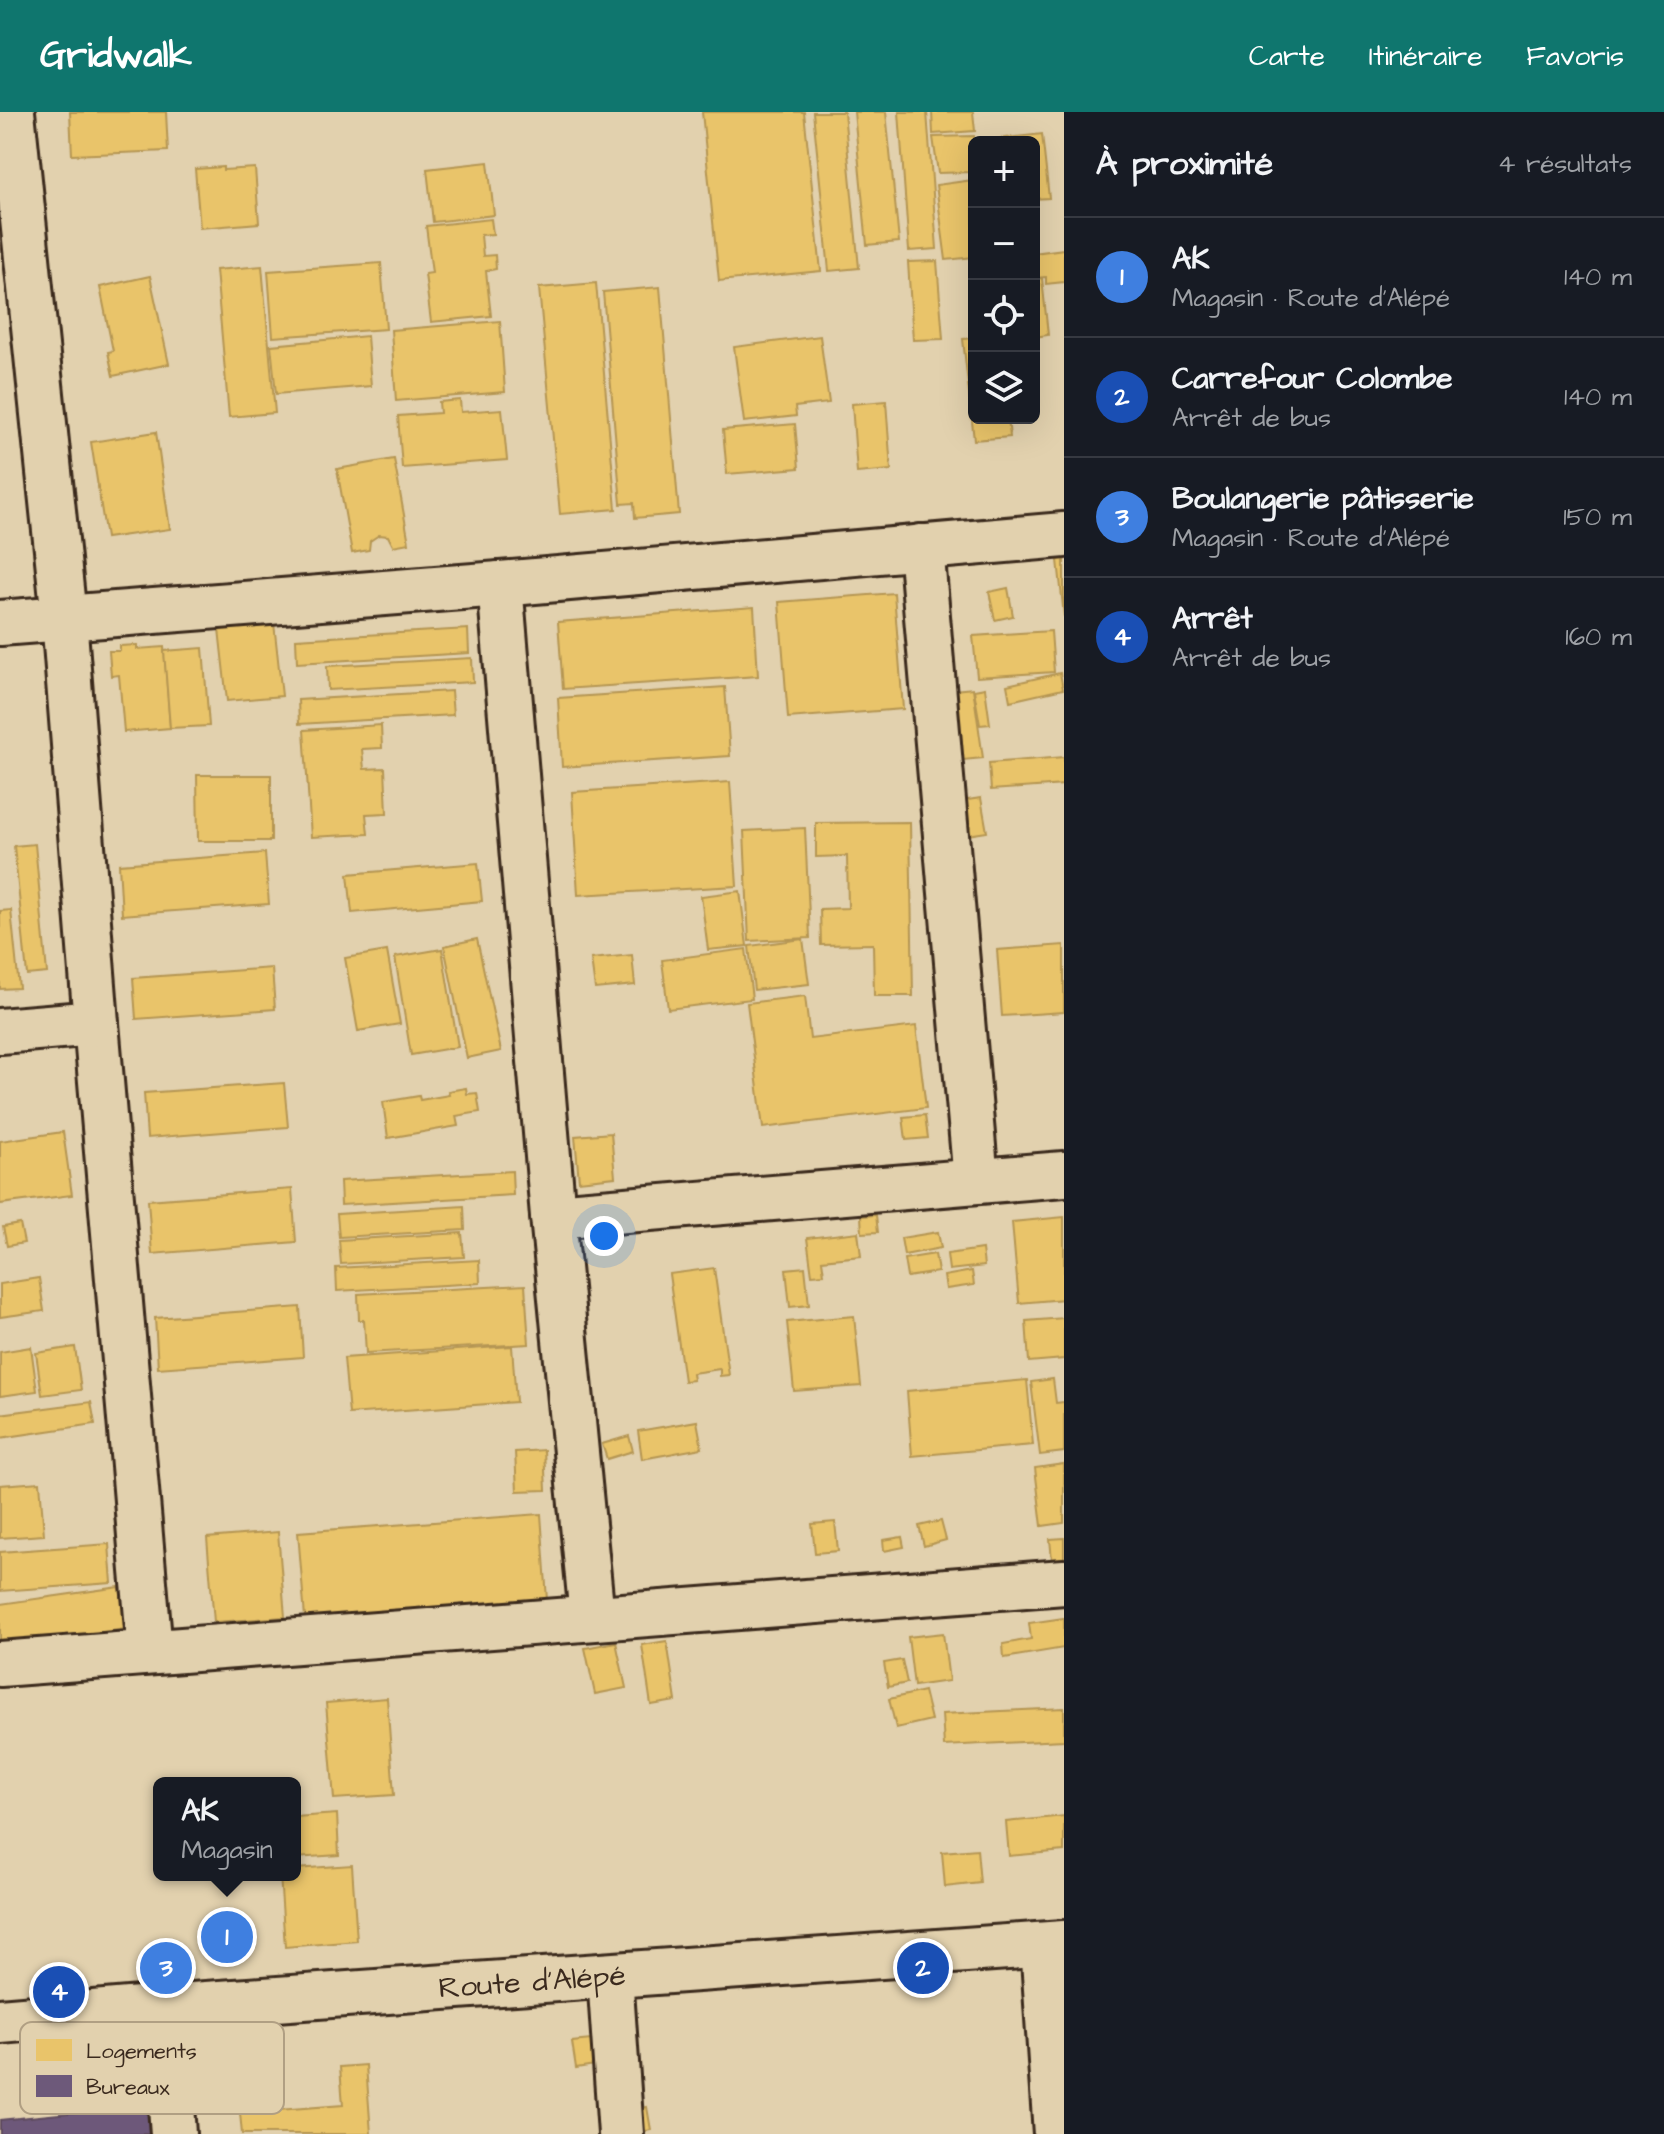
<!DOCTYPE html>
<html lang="fr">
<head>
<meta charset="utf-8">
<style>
  :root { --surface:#171b24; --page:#20242c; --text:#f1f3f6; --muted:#9ea1a6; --line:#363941; --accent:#0f766e }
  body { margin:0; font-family:"Architects Daughter",sans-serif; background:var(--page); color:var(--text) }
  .controls { position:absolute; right:24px; top:24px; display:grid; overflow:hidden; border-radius:12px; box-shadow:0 8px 32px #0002 }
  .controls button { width:72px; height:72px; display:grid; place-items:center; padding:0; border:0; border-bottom:2px solid var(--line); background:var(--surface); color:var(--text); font:40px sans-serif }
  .you { position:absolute; left:604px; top:1124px; width:28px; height:28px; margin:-20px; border:6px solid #fff; border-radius:50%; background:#1a73e8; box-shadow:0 0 0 12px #1a73e833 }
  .badge { display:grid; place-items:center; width:52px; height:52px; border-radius:50%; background:var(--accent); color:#fff; font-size:26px; font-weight:700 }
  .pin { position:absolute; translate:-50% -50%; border:4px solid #fff; box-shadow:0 2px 8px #0006 }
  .popup { position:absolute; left:153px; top:1665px; width:148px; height:104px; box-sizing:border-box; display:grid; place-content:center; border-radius:12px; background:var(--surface); filter:drop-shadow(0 2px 6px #0005); font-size:26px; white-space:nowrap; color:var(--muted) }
  .popup b { font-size:30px; color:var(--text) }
  .popup::after { content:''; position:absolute; left:50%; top:100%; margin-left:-16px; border:16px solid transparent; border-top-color:var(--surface) }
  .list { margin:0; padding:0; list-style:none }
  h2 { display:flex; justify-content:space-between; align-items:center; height:104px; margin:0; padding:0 32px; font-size:34px }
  h2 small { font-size:26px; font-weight:400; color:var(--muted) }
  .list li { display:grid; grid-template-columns:52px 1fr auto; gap:24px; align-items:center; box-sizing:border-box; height:120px; padding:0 32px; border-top:2px solid var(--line) }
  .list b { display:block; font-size:30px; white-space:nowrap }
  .list p { margin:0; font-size:26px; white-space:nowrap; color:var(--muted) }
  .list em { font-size:26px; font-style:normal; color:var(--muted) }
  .icon { flex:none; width:44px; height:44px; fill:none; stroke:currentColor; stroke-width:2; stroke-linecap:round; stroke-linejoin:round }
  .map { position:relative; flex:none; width:1064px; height:2022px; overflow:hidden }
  header { display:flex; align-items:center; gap:48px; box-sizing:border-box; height:112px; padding:0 40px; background:var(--accent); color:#fff }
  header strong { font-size:38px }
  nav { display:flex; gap:44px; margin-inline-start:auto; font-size:28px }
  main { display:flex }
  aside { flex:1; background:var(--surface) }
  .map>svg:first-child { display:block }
  .homes { fill:#e9c46a; stroke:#b59653; stroke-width:2 }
  .offices { fill:#6d597a; stroke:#5e4b5e; stroke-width:2 }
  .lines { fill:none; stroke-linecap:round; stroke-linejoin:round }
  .street-casing { stroke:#3b2a1e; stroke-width:50 }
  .secondary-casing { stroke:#3b2a1e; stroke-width:50 }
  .street { stroke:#e2d1ae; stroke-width:44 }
  .secondary { stroke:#e2d1ae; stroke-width:44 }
  .labels { text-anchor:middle; stroke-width:8; stroke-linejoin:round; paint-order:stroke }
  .street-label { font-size:30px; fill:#3b2a1e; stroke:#e2d1ae }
  .key { fill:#e2d1ae; stroke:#b09f83; stroke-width:2 }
  .key-label { font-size:22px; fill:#3b2a1e }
</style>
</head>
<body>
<header>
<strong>Gridwalk</strong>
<nav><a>Carte</a><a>Itinéraire</a><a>Favoris</a></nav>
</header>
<main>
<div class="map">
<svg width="1064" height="2022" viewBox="0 0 1064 2022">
  <rect width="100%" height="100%" fill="#e2d1ae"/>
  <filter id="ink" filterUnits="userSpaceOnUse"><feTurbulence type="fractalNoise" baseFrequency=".0125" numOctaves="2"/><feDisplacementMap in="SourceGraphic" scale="16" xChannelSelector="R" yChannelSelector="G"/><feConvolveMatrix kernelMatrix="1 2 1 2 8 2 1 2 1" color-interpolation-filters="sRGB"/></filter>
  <g filter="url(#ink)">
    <!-- homes -->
    <g class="homes">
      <polygon points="70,0 166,0 168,39 72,43"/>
      <polygon points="702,0 804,0 821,159 719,169"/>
      <polygon points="813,0 844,0 859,156 829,159"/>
      <polygon points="854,0 886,0 899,130 867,133"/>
      <polygon points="899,0 927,0 937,137 909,139"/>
      <polygon points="932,0 973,0 975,19 933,22"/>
      <polygon points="1042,22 1049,86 1034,87 1034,30 997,30 997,27"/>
      <polygon points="974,24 974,60 938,61 933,25"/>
      <polygon points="488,50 494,103 433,110 427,57"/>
      <polygon points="223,55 223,58 255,56 259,111 200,116 195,57"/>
      <polygon points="973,68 974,145 946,148 936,73"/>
      <polygon points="491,107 493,122 481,123 483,144 495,143 496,157 486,159 491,204 431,210 425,162 432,161 426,114"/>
      <polygon points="1064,137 1064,170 1046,172 1046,165 1034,166 1034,141"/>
      <polygon points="937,149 943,227 913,228 908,150"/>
      <polygon points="381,151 386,217 273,225 268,159"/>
      <polygon points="262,154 275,301 229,305 216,158"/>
      <polygon points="150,164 169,252 113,264 108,240 113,239 100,175"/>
      <polygon points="1042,166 1048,223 1034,225 1034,167"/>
      <polygon points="596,171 616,397 560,402 539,176"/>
      <polygon points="660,175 679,402 635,406 634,391 621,392 603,180"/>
      <polygon points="500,209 505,280 396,289 391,218"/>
      <polygon points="367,224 371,274 276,282 271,233"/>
      <polygon points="820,224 829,291 795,295 796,304 744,310 734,235"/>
      <polygon points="974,226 974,306 1008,306 1010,325 974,328 963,227"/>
      <polygon points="460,288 461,300 502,297 507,348 402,356 398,304 440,301 439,290"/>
      <polygon points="886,289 891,358 857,361 852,292"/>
      <polygon points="795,312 799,356 727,362 723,318"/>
      <polygon points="156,320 170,417 106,426 91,330"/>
      <polygon points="394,347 409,431 393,434 388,424 379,423 370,429 369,438 352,441 337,357"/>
      <polygon points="1064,447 1064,505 1058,448"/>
      <polygon points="1008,476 1013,504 995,508 989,480"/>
      <polygon points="894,481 903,597 788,606 779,490"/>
      <polygon points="754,495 758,564 563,577 558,510"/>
      <polygon points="274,511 282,584 227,589 219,517"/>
      <polygon points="468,517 469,541 297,551 296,527"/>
      <polygon points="1051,519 1054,560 977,565 973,524"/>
      <polygon points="137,533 137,537 164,535 170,616 124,620 119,563 111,564 109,539 120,539 120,534"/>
      <polygon points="203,536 209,614 170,616 164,539"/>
      <polygon points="472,546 473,570 328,578 327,554"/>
      <polygon points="1060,561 1063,577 1010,589 1007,573"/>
      <polygon points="725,575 730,644 562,655 558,586"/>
      <polygon points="973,576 983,646 963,648 954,578"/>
      <polygon points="985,576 990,612 980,613 974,578"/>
      <polygon points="451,579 453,603 299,612 298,588"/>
      <polygon points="381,613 382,636 362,637 364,657 385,656 387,701 366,702 368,722 311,725 304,618"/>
      <polygon points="1064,645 1064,673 991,678 989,651"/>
      <polygon points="197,663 271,663 271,729 198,729"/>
      <polygon points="730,670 737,774 578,783 572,680"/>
      <polygon points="981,686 987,720 967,723 961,689"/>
      <polygon points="910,710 913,884 874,884 873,832 821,833 820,797 848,796 847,744 816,745 816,711"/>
      <polygon points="805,716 810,826 749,829 744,719"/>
      <polygon points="35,732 47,861 27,863 14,734"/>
      <polygon points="265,741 269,792 122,803 119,752"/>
      <polygon points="478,751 482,789 352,801 348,762"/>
      <polygon points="740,779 747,834 708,838 701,784"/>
      <polygon points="11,798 19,876 0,877 0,799"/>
      <polygon points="477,827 501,939 467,946 444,834"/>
      <polygon points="803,827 809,872 754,878 749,834"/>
      <polygon points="1064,833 1064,900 1002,904 997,838"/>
      <polygon points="442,837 458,935 411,943 395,845"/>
      <polygon points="746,837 752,887 668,897 662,848"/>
      <polygon points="387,839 400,912 358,919 345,846"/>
      <polygon points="632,843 635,873 595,877 591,847"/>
      <polygon points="272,856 275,897 136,907 133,866"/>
      <polygon points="805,884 810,927 916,914 926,996 763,1016 747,891"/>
      <polygon points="284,971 288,1015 147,1026 144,981"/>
      <polygon points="466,976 467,982 477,981 480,1000 456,1004 458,1014 388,1026 383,990 419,984 420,988 449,983 448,979"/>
      <polygon points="925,1003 928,1026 906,1028 903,1005"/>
      <polygon points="63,1020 72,1083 0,1092 0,1029"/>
      <polygon points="611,1021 615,1065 579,1069 575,1024"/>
      <polygon points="512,1059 513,1083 341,1093 340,1069"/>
      <polygon points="292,1077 296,1130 152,1142 148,1088"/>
      <polygon points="464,1094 465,1118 339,1125 337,1102"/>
      <polygon points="876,1103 878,1120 862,1121 861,1104"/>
      <polygon points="1064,1105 1064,1187 1019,1191 1012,1110"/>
      <polygon points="20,1112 24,1131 7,1134 3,1115"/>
      <polygon points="858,1120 861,1144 822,1148 824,1162 812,1163 807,1126"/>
      <polygon points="938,1120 941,1136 904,1143 901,1126"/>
      <polygon points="462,1121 464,1145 341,1152 339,1128"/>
      <polygon points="982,1137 984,1154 949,1158 947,1142"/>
      <polygon points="935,1142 938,1160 907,1165 904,1147"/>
      <polygon points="479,1148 480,1171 337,1179 336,1156"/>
      <polygon points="805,1155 809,1193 790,1195 786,1157"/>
      <polygon points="714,1156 729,1263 720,1264 720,1257 692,1261 693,1268 684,1269 669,1162"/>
      <polygon points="972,1159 974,1173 946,1177 944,1164"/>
      <polygon points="39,1166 44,1199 0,1205 0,1172"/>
      <polygon points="525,1173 529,1232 366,1241 364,1208 359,1208 358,1182"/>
      <polygon points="300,1195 303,1245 158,1256 155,1206"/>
      <polygon points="854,1204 861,1274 794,1279 787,1210"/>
      <polygon points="1064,1206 1064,1247 1029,1250 1026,1209"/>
      <polygon points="512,1234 516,1290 349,1302 344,1246"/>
      <polygon points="31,1235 37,1279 0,1284 0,1240"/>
      <polygon points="75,1235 81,1278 42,1283 36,1241"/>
      <polygon points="1053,1267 1056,1291 1064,1290 1064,1340 1040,1343 1031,1270"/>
      <polygon points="1027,1268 1033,1333 912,1344 907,1279"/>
      <polygon points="91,1290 95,1312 0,1326 0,1302"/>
      <polygon points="697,1309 702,1336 642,1347 638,1319"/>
      <polygon points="629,1324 633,1339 607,1347 602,1332"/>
      <polygon points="544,1338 546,1378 517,1379 515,1340"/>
      <polygon points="1064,1352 1064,1411 1042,1414 1035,1356"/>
      <polygon points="40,1370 44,1423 0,1426 0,1373"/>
      <polygon points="541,1402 547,1488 305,1506 298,1420"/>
      <polygon points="941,1409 946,1428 924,1434 919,1414"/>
      <polygon points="835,1410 838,1439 815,1441 812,1412"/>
      <polygon points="278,1420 285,1505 214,1510 207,1426"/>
      <polygon points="902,1425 904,1435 884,1439 883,1428"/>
      <polygon points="1064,1426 1064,1447 1052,1448 1050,1427"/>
      <polygon points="109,1432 112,1471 0,1479 0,1440"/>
      <polygon points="120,1475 126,1517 0,1534 0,1492"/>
      <polygon points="1064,1506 1064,1536 1004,1546 1003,1532 1031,1527 1029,1511"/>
      <polygon points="943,1521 949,1569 914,1574 908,1525"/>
      <polygon points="667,1529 676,1589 651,1593 642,1533"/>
      <polygon points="616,1530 626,1576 595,1582 585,1536"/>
      <polygon points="902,1548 907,1571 888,1575 884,1551"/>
      <polygon points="924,1579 931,1608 896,1616 889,1587"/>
      <polygon points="387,1586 394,1683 334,1687 326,1591"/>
      <polygon points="1064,1596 1064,1628 944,1634 942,1602"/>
      <polygon points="337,1702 339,1743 295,1746 295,1705"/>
      <polygon points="1064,1704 1064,1739 1009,1744 1006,1710"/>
      <polygon points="977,1737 980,1771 945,1775 942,1740"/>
      <polygon points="352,1753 357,1829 285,1835 280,1763 295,1763 295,1757"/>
      <polygon points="591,1928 595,1953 576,1956 572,1930"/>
      <polygon points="366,1953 371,2022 242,2022 240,2001 343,1993 340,1955"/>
      <polygon points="647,1995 651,2018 635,2021 632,1998"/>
    </g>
    <!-- offices -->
    <polygon class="offices" points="149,1993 151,2022 0,2022 0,2008"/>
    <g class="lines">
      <defs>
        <g id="street">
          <polyline points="12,0 64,506 96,911 150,1540"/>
          <polyline points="921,435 976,1069"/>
          <polyline points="500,472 553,1104 592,1505"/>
          <polyline points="0,511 500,472 1064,423"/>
          <polyline points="0,919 96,911"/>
          <polyline points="553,1104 1064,1062"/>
          <polyline points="0,1552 1064,1470"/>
          <polyline points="1043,1833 1056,2022"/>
          <polyline points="610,1864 621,2022"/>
          <polyline points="164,1895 173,2022"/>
        </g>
        <polyline id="secondary" points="0,1909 164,1895 1064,1831"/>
      </defs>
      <!-- street casing -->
      <use href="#street" class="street-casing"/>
      <!-- secondary casing -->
      <use href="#secondary" class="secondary-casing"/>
      <!-- street -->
      <use href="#street" class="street"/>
      <!-- secondary -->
      <use href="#secondary" class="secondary"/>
    </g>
  </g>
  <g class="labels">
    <!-- street labels -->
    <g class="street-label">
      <text transform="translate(532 1869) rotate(-4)" y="10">Route d'Alépé</text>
    </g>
  </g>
  <!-- legend -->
  <rect x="20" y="1910" width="264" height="92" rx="12" class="key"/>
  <rect x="36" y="1927" width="36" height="22" fill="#e9c46a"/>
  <rect x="36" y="1963" width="36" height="22" fill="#6d597a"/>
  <g class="key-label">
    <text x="86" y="1946">Logements</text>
    <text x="86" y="1982">Bureaux</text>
  </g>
</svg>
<div class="controls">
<button>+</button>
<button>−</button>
<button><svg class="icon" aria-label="locate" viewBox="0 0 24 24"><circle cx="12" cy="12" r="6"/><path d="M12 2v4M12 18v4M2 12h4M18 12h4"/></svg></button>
<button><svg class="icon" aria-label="layers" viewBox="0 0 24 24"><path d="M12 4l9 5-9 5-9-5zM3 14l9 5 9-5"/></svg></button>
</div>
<div class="you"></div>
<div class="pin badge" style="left:227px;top:1825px;background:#3f7fe0">1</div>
<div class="popup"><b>AK</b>Magasin</div>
<div class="pin badge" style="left:923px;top:1856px;background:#1a4fb4">2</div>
<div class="pin badge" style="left:166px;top:1856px;background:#3f7fe0">3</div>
<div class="pin badge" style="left:59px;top:1880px;background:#1a4fb4">4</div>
</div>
<aside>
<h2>À proximité<small>4 résultats</small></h2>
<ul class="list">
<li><span class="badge" style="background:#3f7fe0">1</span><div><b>AK</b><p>Magasin · Route d'Alépé</p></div><em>140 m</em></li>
<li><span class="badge" style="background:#1a4fb4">2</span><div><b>Carrefour Colombe</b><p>Arrêt de bus</p></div><em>140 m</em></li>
<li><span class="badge" style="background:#3f7fe0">3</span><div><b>Boulangerie pâtisserie</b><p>Magasin · Route d'Alépé</p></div><em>150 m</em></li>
<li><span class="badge" style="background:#1a4fb4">4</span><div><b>Arrêt</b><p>Arrêt de bus</p></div><em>160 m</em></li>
</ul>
</aside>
</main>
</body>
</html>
